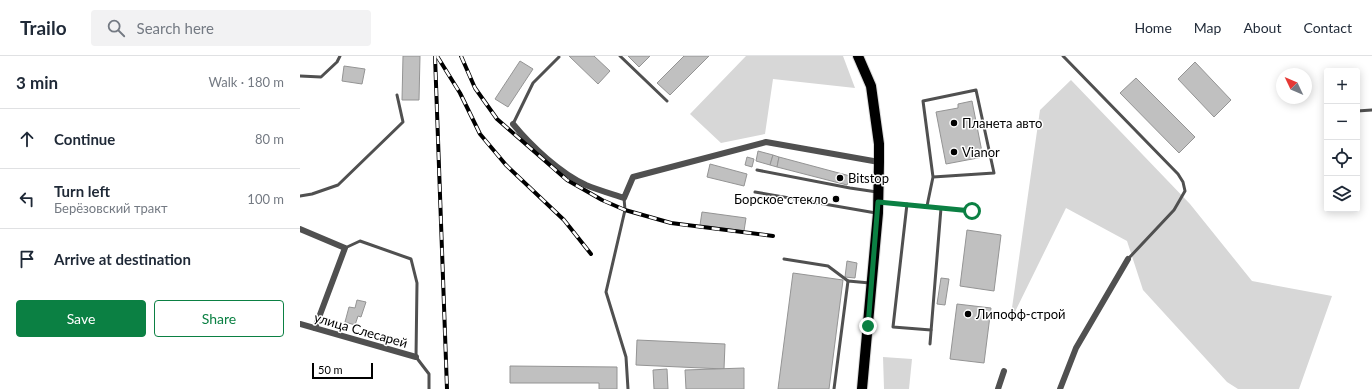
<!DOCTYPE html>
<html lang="en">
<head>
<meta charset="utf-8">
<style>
  :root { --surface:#fff; --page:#f2f2f3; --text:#1f2937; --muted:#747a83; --line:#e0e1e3; --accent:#0b8043 }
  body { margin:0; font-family:Lato,sans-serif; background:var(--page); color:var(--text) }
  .controls { position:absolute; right:12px; top:12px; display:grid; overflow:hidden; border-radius:4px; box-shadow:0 2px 10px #0003 }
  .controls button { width:36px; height:36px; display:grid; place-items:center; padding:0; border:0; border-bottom:1px solid var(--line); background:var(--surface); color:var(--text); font:20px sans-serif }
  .compass { position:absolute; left:976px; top:12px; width:36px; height:36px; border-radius:50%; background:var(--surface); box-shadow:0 2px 10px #0003; rotate:314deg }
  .scale { position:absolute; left:12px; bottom:10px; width:61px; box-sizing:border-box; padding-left:4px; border:2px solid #000; border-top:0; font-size:11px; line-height:14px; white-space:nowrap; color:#000; -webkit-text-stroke:3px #fff; paint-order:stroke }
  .stop { position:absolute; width:12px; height:12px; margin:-9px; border:3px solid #0b8043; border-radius:50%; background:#fff }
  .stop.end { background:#0b8043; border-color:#fff; box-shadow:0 1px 4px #0008 }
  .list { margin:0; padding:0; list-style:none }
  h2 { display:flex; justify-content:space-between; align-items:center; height:52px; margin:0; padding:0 16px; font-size:17px }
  h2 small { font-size:13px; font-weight:400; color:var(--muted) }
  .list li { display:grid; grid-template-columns:26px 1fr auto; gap:12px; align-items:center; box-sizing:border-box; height:60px; padding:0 16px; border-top:1px solid var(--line) }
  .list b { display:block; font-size:15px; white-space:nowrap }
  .list p { margin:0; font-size:13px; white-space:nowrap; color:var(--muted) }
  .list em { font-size:13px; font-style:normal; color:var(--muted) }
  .actions { display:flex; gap:8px; padding:12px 16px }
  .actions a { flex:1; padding:9px 0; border:1px solid var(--accent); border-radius:4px; text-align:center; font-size:14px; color:var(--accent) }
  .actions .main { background:var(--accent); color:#fff }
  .icon { flex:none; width:22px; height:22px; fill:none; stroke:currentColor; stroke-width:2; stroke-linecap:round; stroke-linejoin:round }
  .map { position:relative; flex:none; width:1072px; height:333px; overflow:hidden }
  header { display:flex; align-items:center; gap:24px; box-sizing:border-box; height:56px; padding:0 20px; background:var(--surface); border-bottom:1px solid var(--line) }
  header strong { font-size:19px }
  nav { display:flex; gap:22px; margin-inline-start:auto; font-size:14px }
  .search { width:280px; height:36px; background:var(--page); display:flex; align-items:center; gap:10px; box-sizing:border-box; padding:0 14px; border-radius:4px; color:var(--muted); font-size:15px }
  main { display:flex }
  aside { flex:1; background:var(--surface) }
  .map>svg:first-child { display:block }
  .green { fill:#d7d7d7 }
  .building { fill:#c0c0c0; stroke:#949494 }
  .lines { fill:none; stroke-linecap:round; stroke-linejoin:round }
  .primary-casing { stroke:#dbdbdb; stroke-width:12 }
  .lane { stroke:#505050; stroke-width:3 }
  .street { stroke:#505050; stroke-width:6 }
  .primary { stroke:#000; stroke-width:10 }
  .rail-casing { stroke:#000; stroke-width:4 }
  .rail { stroke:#fff; stroke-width:2.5; stroke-dasharray:8; stroke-linecap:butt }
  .route { stroke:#0b8043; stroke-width:5 }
  .poi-dot { fill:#000; stroke:#fff; stroke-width:1.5 }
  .labels { text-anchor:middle; stroke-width:3; stroke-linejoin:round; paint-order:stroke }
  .poi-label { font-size:13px; fill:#000; stroke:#fff; text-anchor:start }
  .street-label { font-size:13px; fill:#000; stroke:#fff }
</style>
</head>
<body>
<header>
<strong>Trailo</strong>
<div class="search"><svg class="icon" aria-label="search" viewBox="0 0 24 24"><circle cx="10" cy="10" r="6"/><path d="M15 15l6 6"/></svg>Search here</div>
<nav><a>Home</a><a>Map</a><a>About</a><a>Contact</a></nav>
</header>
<main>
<aside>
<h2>3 min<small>Walk · 180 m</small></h2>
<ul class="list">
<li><svg class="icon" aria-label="ahead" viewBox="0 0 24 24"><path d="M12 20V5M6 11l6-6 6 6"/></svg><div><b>Continue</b></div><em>80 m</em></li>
<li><svg class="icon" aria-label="left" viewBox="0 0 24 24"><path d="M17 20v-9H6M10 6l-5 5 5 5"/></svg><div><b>Turn left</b><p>Берёзовский тракт</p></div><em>100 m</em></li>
<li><svg class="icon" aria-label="arrive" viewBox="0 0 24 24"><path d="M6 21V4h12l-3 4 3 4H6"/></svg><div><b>Arrive at destination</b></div></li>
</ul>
<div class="actions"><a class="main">Save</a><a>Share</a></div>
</aside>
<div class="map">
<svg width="1072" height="333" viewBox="0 0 1072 333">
  <rect width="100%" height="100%" fill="#fff"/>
  <!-- green -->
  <g class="green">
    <polygon points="446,0 543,0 555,32 473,23 465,78 421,87 390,58"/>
    <polygon points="771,24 890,148 952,225 1032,240 999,333 938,333 927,326 843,234 827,185 766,152 710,266 740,54"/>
    <polygon points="583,301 612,303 609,333 584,333"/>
  </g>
  <!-- building -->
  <g class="building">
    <polygon points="103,0 120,0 119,44 102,44"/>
    <polygon points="269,0 294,0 310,15 298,28"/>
    <polygon points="328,0 350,0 339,11"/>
    <polygon points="384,0 409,0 370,39 357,27"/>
    <polygon points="220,5 233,13 208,51 195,43"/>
    <polygon points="895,6 931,44 914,61 878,23"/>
    <polygon points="44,10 65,13 62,28 42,25"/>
    <polygon points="836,22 895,81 879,97 820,37"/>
    <polygon points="672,45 683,101 646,108 636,56 658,52 658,48"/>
    <polygon points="458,95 473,99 470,109 456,105"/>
    <polygon points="473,99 479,101 477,111 470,109"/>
    <polygon points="447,101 454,103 452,111 445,109"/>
    <polygon points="479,101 550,120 547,129 477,111"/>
    <polygon points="410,108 447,118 444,130 407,121"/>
    <polygon points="402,156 446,162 444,175 400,169"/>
    <polygon points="667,174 701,179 694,235 660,230"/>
    <polygon points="547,205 557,207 555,222 545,221"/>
    <polygon points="493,217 543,224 529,333 478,333"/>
    <polygon points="641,222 649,223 645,249 637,248"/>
    <polygon points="57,244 66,246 61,261 58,260 55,269 45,266 49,251 55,252"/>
    <polygon points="657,248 691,252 684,307 650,303"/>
    <polygon points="337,284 425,288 424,313 336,309"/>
    <polygon points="210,310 317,311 317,333 299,333 299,327 210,327"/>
    <polygon points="444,312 444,333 386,333 385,314"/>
    <polygon points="367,313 368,333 354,333 353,314"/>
  </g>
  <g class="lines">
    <defs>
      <polyline id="primary" points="558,0 571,30 579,88 579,106 578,157 562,333"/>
    </defs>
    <!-- primary casing -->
    <use href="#primary" class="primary-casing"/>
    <!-- lane -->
    <g class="lane">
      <polyline points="320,0 367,45"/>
      <polyline points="763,0 878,118 883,126 885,135 874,154 828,203"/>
      <polyline points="0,20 21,21 37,6 40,0"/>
      <polyline points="1057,55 1072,54"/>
      <polyline points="213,68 233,27 259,1"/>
      <polyline points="457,114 550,132 577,136"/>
      <polyline points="455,136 576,157"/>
      <polyline points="0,140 12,138 38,129 103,66 97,39"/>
      <polyline points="324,142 325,154 306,236 326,301 328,333"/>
      <polyline points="580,146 672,155"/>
      <polyline points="607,148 593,271 631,274"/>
      <polyline points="627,150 633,121 623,45 676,34 694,117 633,121"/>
      <polyline points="45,192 60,185 111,203 117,227 116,301 129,318 129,333"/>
      <polyline points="484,203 528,210 548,225"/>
      <polyline points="630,288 641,152"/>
      <polyline points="534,333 548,225 570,227"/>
    </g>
    <!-- street -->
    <g class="street">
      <path d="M213,68C231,90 260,117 286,129C298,134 312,138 324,142L333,121L466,86L579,106"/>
      <polyline points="0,173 45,192 15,272"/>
      <polyline points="0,268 116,301"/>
      <polyline points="698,333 704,315"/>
      <polyline points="760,333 776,292 828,203"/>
    </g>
    <!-- primary -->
    <use href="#primary" class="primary"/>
    <defs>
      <g id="rail">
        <polyline points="135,0 147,333"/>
        <polyline points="137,0 160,37 180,78 206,109 264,164 291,198"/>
        <polyline points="161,0 175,32 197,63 267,124 302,144 325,154 371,167 473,180"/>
      </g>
    </defs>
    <!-- rail casing -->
    <use href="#rail" class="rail-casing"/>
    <!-- rail -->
    <use href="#rail" class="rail"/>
  </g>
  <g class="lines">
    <!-- route -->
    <polyline class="route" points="568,270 578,146 672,155"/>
  </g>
  <!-- markers -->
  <g class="poi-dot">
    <circle cx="654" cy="67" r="4"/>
    <circle cx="654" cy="96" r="4"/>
    <circle cx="540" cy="122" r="4"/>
    <circle cx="536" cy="143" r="4"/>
    <circle cx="668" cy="258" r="4"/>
  </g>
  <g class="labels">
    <!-- poi labels -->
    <g class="poi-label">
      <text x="662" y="72">Планета авто</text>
      <text x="662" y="101">Vianor</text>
      <text x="548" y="127">Bitstop</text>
      <text x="528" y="148" text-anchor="end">Борское стекло</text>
      <text x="676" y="263">Липофф-строй</text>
    </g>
    <!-- street labels -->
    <g class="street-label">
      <text transform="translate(61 274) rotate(16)" y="5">улица Слесарей</text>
    </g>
  </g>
</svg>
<div class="controls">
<button>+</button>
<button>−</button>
<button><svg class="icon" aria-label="locate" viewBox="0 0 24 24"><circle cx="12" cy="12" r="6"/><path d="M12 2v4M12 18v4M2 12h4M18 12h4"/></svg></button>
<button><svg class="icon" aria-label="layers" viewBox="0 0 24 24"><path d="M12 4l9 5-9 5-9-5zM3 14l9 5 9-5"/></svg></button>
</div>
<svg class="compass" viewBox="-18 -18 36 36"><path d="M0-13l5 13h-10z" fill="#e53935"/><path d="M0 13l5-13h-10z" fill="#747a83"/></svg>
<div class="scale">50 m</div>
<div class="stop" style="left:672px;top:155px"></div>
<div class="stop end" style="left:568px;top:270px"></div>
</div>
</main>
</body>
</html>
